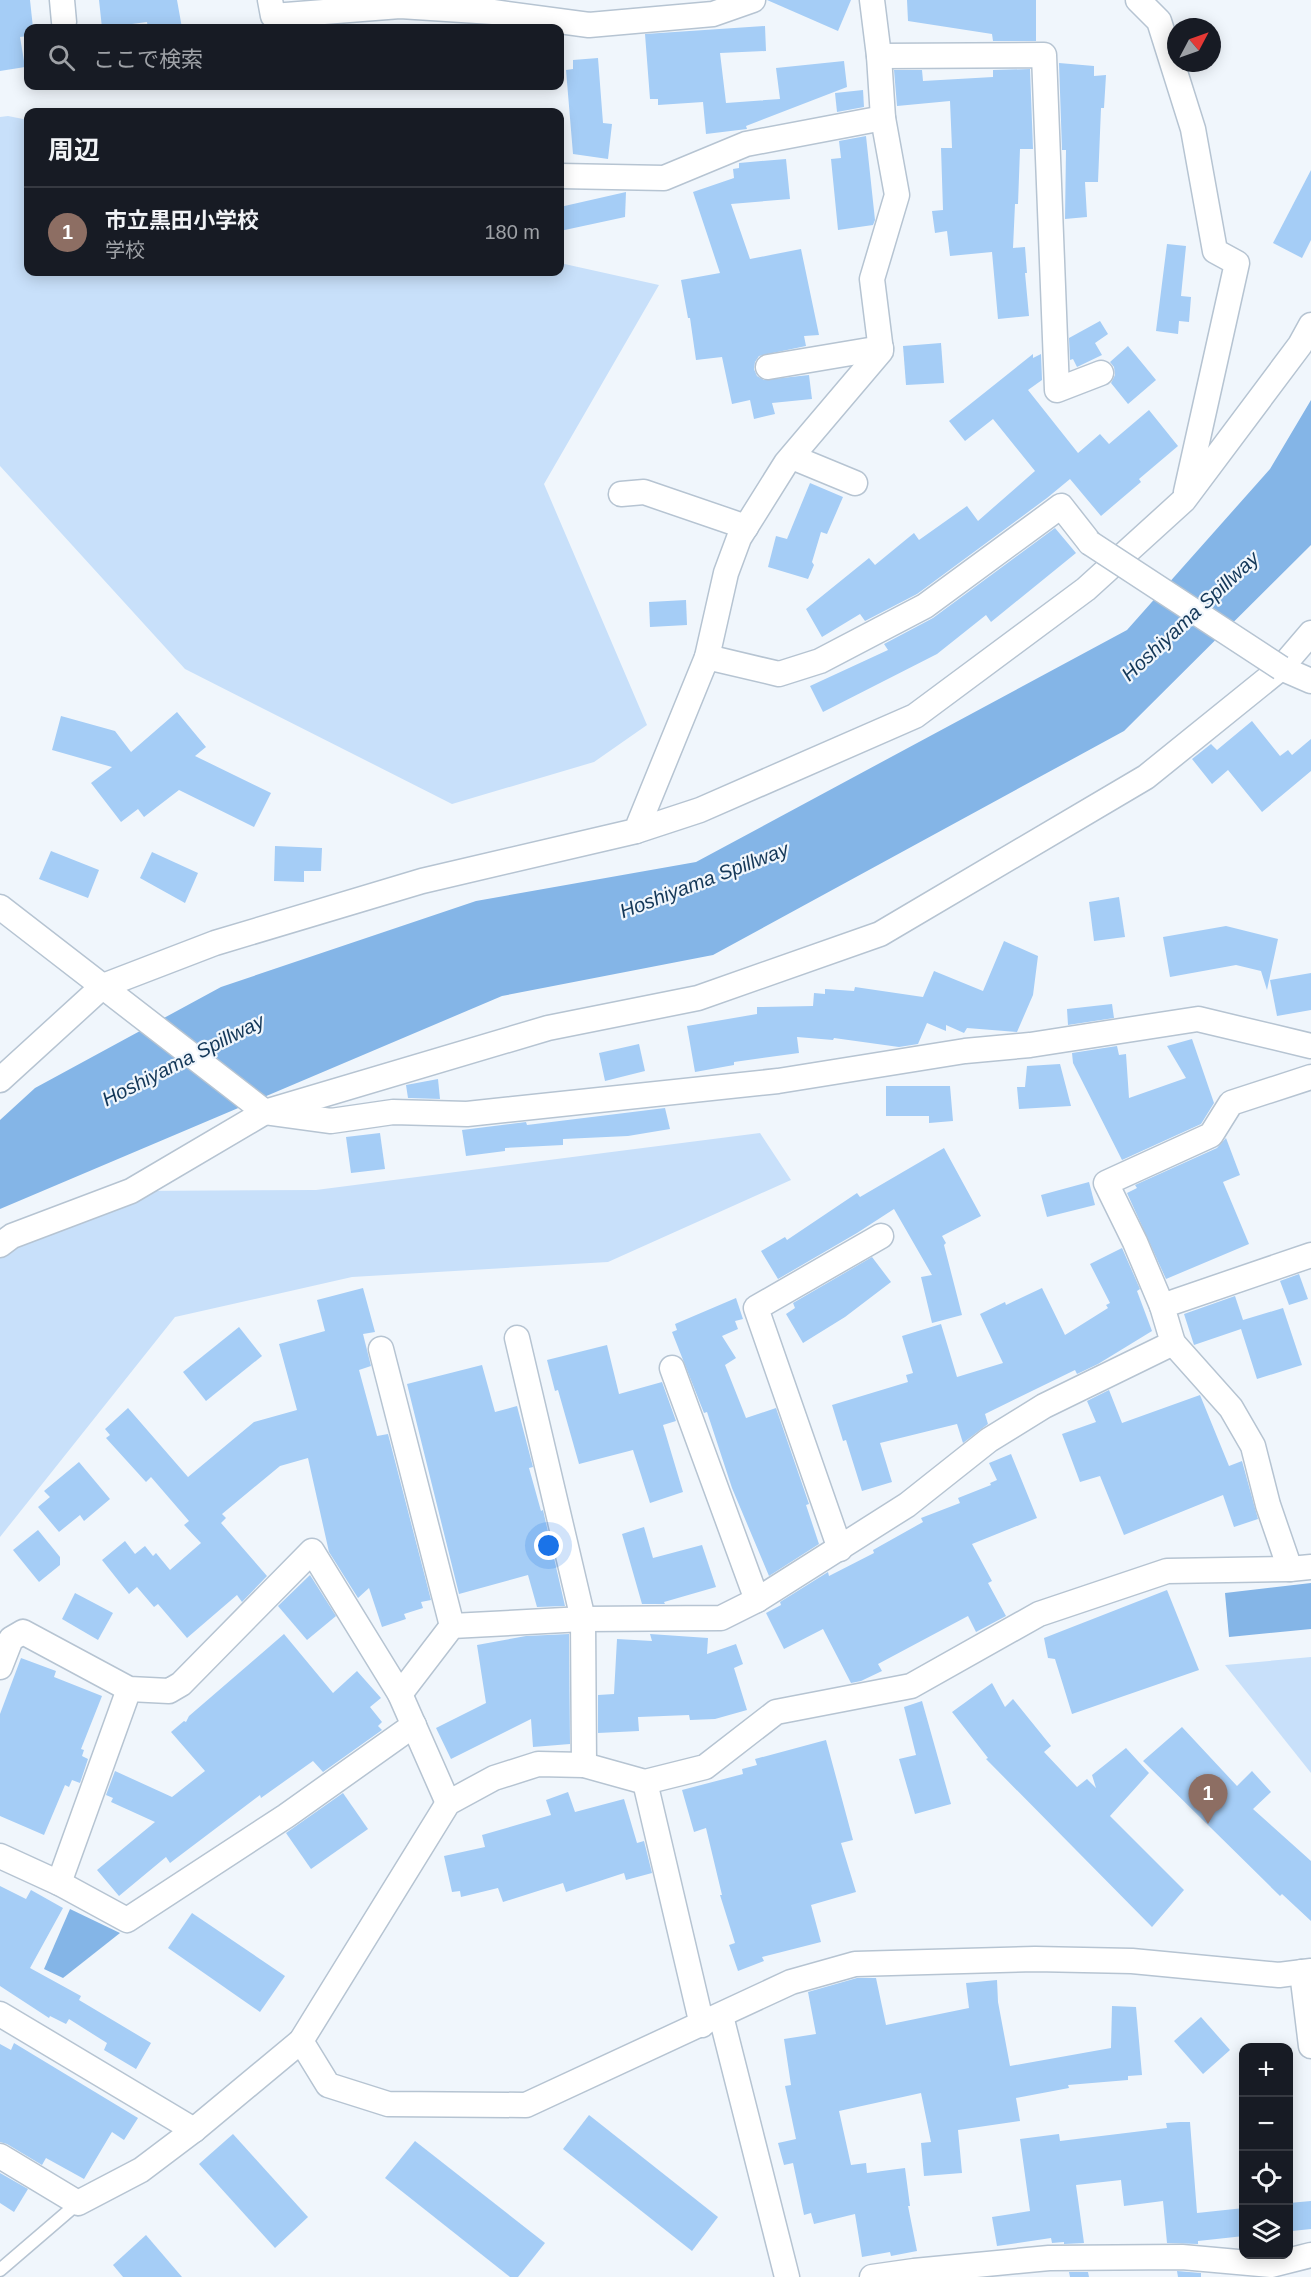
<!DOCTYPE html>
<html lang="ja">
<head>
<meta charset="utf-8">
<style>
  :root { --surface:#171b24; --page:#242831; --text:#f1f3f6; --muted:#9ea1a6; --line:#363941; --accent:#d93025 }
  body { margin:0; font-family:Arial,"Noto Sans JP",sans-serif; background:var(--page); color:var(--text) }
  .controls { position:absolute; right:18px; bottom:18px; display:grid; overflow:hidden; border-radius:12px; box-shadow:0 3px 15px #0003 }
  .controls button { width:54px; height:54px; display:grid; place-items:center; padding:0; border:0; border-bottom:2px solid var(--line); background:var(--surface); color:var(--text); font:30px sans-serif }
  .compass { position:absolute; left:1167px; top:18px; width:54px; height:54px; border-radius:50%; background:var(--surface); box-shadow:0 3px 15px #0003; rotate:49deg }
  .you { position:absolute; left:549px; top:1546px; width:21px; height:21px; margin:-15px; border:4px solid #fff; border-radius:50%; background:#1a73e8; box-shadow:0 0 0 9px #1a73e833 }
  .badge { display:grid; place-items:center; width:39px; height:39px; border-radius:50%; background:var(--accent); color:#fff; font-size:20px; font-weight:700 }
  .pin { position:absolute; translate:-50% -50px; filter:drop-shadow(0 2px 3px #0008) }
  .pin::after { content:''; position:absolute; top:32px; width:21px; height:18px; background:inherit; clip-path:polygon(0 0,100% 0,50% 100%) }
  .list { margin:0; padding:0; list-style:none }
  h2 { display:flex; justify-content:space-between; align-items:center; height:78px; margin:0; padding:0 24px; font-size:26px }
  h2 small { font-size:20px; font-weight:400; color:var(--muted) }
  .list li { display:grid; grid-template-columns:39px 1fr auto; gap:18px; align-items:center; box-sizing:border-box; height:90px; padding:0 24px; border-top:2px solid var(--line) }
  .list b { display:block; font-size:22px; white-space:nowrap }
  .list p { margin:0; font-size:20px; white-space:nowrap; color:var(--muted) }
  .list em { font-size:20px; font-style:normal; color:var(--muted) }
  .icon { flex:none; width:33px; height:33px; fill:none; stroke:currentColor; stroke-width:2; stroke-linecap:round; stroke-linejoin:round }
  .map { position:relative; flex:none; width:1311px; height:2277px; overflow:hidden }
  .search { position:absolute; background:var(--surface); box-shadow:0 3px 15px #0003; left:24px; top:24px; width:540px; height:66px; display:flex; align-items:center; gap:15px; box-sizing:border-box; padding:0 21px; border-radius:12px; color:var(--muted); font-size:22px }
  .panel { position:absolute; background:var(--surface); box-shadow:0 3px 15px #0003; left:24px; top:108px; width:540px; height:168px; border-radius:12px }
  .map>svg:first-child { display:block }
  .green { fill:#c8e0fa }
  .water { fill:#84b5e7 }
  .building { fill:#a5cdf6 }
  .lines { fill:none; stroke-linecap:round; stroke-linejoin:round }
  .service-casing { stroke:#b6c4d2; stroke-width:15 }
  .minor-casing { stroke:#b6c4d2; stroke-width:27 }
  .service { stroke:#fff; stroke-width:12 }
  .minor { stroke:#fff; stroke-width:24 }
  .minor-bridge-casing { stroke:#b6c4d2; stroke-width:27; stroke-linecap:butt }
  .minor-bridge { stroke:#fff; stroke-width:24 }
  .labels { text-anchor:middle; stroke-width:4.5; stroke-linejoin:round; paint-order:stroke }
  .water-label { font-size:20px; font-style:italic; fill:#133758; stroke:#f0f6fc }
</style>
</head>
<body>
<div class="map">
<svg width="1311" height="2277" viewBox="0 0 1311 2277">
  <rect width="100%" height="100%" fill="#f0f6fc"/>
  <!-- green -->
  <g class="green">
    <polygon points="8,116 28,120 28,272 560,272 560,263 659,285 544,484 647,725 594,762 452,804 185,669 0,466 0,117"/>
    <polygon points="760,1133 791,1180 608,1262 352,1277 175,1317 0,1537 0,1245 131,1191 316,1190"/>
    <polygon points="1311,1657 1311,1773 1225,1665"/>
  </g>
  <!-- water -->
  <g class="water">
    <polygon points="1311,400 1311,545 1124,731 713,955 502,996 0,1209 0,1120 35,1088 221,987 476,901 696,862 1127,630 1270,469"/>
    <polygon points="1311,1583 1311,1629 1229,1637 1225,1593"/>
    <polygon points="70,1909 120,1933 63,1978 44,1969"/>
  </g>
  <!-- building -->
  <g class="building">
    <polygon points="0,0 30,0 33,28 28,28 28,36 20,37 25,67 0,71"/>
    <polygon points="99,0 177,0 182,28 148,28 147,22 102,28"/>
    <polygon points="767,0 851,0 838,31"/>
    <polygon points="907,0 1036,0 1036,41 993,41 992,34 908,21"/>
    <polygon points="765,26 766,51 720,53 726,103 780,99 776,68 844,61 847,87 746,126 747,129 706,134 703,102 658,105 658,99 650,99 645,34"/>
    <polygon points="598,58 603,123 612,124 608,159 573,154 566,70 573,69 573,60"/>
    <polygon points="1059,63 1094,66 1094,76 1106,75 1104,108 1101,108 1098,182 1085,182 1087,217 1065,219 1066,150 1062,150"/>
    <polygon points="1030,69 1033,149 1020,149 1018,204 1015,204 1013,248 1025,247 1027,273 1025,273 1029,316 998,319 992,252 950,256 947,231 935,233 932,211 943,210 941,148 952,148 950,101 897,106 894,70 922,70 923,81 993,77 993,70"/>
    <polygon points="863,90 864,107 837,112 835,93"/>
    <polygon points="866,136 875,220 873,225 838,230 831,159 841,158 839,141"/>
    <polygon points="786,159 790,199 731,204 750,259 801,249 819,335 804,336 806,346 759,356 755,362 754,369 757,376 764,380 809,375 812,399 772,403 775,414 754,419 750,400 732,404 722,357 696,360 690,318 688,318 681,280 720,273 693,192 734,178 733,169 739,168 739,163"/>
    <polygon points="1311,170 1311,240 1302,258 1273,243"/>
    <polygon points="626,192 625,217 560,231 560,207"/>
    <polygon points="1167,244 1186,246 1181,296 1191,297 1189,322 1179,321 1178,334 1156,331"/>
    <polygon points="1100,321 1108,334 1095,343 1102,355 1077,367 1073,359 1070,360 1069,338"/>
    <polygon points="941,343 944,383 906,385 903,346"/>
    <polygon points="1128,346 1156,380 1128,404 1111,383 1115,375 1114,367 1110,362"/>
    <polygon points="1033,354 1033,358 1041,354 1042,380 1028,390 1078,453 1100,434 1109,444 1149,410 1178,446 1139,479 1141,482 1101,516 1070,479 1047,498 917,594 865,621 860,614 822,637 806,609 869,558 875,565 914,533 919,540 967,506 978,521 1035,471 993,419 965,441 949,421"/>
    <polygon points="810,483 843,497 827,534 821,532 812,562 814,565 808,579 768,567 776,536 787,539"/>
    <polygon points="1055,528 1076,553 991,622 986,615 937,654 823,712 810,686 888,650 884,644 933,618"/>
    <polygon points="686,600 687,625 650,627 649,602"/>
    <polygon points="177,712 206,747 195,756 271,793 254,827 179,790 144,817 138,809 121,822 91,783 112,767 52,750 61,716 115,731 131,752"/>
    <polygon points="1252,721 1280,756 1288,750 1292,755 1311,739 1311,771 1262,812 1228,770 1212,784 1192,759 1211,744 1217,750"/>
    <polygon points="275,846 322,848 321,871 304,871 304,882 274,881"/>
    <polygon points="51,851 99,870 88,898 39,879"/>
    <polygon points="152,852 198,873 185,903 140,878"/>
    <polygon points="1119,897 1125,937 1094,941 1089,902"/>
    <polygon points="1226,926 1278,939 1267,990 1261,971 1236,965 1170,977 1163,937"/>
    <polygon points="1004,941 1038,956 1033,995 1017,1032 967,1028 964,1033 946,1025 946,1031 927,1023 918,1044 899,1047 834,1038 833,1040 797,1037 799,1053 734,1062 734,1065 695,1072 687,1026 757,1014 757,1007 813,1006 814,993 825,994 825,989 854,991 855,987 923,997 934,971 983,991"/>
    <polygon points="1311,973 1311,1010 1277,1016 1270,980"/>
    <polygon points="1112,1004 1114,1018 1068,1025 1067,1009"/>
    <polygon points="1192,1039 1214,1103 1201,1124 1122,1160 1073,1063 1072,1053 1117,1046 1119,1055 1126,1054 1129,1098 1186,1078 1167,1046"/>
    <polygon points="639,1044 645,1071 605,1081 599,1053"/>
    <polygon points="1060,1064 1071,1106 1019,1109 1017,1087 1025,1087 1027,1066"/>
    <polygon points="438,1079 440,1099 408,1098 406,1085"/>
    <polygon points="886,1086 950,1086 953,1121 929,1123 929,1116 886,1116"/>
    <polygon points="665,1108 670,1129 628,1136 563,1139 563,1145 505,1148 505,1151 466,1156 462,1130 526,1122 527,1125"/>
    <polygon points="380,1133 385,1169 351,1173 346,1137"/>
    <polygon points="1226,1138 1240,1175 1223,1182 1249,1244 1166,1279 1127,1193 1137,1188 1135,1185 1217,1148"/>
    <polygon points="944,1148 981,1216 942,1236 946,1243 944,1245 962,1315 932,1323 921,1277 932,1275 894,1209 857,1233 778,1279 761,1251 785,1237 787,1240 857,1193 860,1197"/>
    <polygon points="1089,1182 1095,1205 1047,1217 1041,1195"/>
    <polygon points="1122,1248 1140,1289 1137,1291 1152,1331 1098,1364 1077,1374 1075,1370 985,1414 988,1424 963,1443 957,1424 880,1443 892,1482 862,1491 846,1440 843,1441 832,1405 908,1382 906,1375 913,1373 902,1336 941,1324 957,1377 1003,1363 980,1314 1005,1302 1006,1305 1042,1288 1065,1335 1108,1308 1106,1305 1110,1303 1090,1264"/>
    <polygon points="872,1257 891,1282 845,1317 803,1343 786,1314 795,1308 793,1303"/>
    <polygon points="1299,1274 1308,1299 1289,1305 1280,1281"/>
    <polygon points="363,1288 375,1332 363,1334 371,1366 359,1370 377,1436 388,1434 431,1600 421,1602 423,1608 404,1614 406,1619 382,1627 369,1588 358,1598 329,1552 308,1458 280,1466 222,1514 226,1518 221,1523 267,1576 242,1602 237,1595 187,1638 158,1604 154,1607 137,1587 129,1594 102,1560 125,1541 135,1554 145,1546 153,1556 156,1553 170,1570 201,1543 184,1525 189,1521 151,1477 146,1482 106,1438 110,1435 105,1429 128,1408 188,1477 254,1422 297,1410 279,1344 325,1331 317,1300"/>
    <polygon points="1235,1296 1243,1320 1283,1308 1302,1365 1257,1379 1241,1329 1194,1345 1184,1314"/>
    <polygon points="736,1298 743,1319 735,1321 738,1329 722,1336 736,1358 725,1365 746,1418 776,1408 809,1504 806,1505 819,1544 769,1576 732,1488 707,1412 704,1413 672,1332 677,1330 675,1324"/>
    <polygon points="239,1327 262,1356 206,1401 183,1372"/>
    <polygon points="607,1345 619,1394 662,1382 676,1421 663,1425 683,1492 650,1503 633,1450 579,1464 558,1390 555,1391 547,1360"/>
    <polygon points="482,1365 495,1412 517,1406 533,1467 529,1468 541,1511 543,1510 565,1606 537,1607 528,1575 459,1594 407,1384"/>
    <polygon points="1109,1390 1122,1423 1200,1395 1229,1466 1242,1461 1258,1519 1234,1527 1223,1495 1124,1535 1100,1476 1080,1482 1062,1434 1096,1422 1087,1401"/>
    <polygon points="1011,1454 1037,1518 972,1544 992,1581 988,1583 1006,1616 976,1632 968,1616 878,1664 882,1671 861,1681 851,1683 823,1629 784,1649 766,1613 781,1605 780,1602 828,1572 829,1576 874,1553 873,1550 923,1522 921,1518 960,1503 958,1498 991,1485 990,1483 997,1480 989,1463"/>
    <polygon points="79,1462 110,1499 84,1521 80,1515 59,1532 38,1507 50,1497 44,1491"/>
    <polygon points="644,1527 653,1558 702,1545 716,1587 664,1602 665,1604 642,1604 622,1534"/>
    <polygon points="38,1530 60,1557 60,1565 39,1582 13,1550"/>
    <polygon points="310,1575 336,1616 307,1640 278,1606"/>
    <polygon points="1167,1590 1199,1670 1072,1714 1055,1659 1048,1658 1044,1638"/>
    <polygon points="75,1593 113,1613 98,1640 62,1619"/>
    <polygon points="284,1634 333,1693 357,1671 381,1698 370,1707 382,1722 378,1726 382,1730 323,1772 313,1761 261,1798 260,1795 170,1863 166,1857 119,1896 97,1870 155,1822 111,1802 113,1798 106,1795 115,1771 172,1797 205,1771 171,1732 184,1721 186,1722 189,1716"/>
    <polygon points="569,1634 570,1744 533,1747 531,1719 451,1759 436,1728 486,1703 477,1645 526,1636"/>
    <polygon points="650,1634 708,1638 707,1654 736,1644 743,1664 734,1668 747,1710 715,1719 690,1720 689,1715 638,1717 639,1731 598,1733 598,1695 614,1694 617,1639 652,1641"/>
    <polygon points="21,1658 56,1671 54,1677 102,1696 81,1749 84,1750 82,1756 88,1759 80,1783 72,1780 69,1787 65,1785 44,1835 0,1816 0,1714"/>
    <polygon points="992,1683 1005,1707 1013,1699 1051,1746 1044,1752 1077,1787 1087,1779 1096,1788 1092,1775 1126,1748 1149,1773 1110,1816 1184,1890 1152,1927 986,1759 988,1758 952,1712"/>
    <polygon points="922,1701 951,1804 915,1814 899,1759 916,1755 904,1707"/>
    <polygon points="1182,1727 1237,1786 1252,1771 1271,1792 1253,1809 1311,1861 1311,1921 1282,1894 1280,1896 1143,1761"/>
    <polygon points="826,1740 853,1840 841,1843 856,1892 811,1905 821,1942 762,1957 764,1961 738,1971 729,1945 735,1943 720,1895 722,1895 706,1828 694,1832 682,1790 743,1774 742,1769 757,1765 755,1759"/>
    <polygon points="568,1792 575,1812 624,1799 637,1843 644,1841 652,1873 626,1880 624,1873 566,1892 563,1883 503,1902 498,1888 461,1897 460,1891 452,1892 444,1856 485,1847 482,1835 551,1815 546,1800"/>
    <polygon points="343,1793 368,1829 311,1869 286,1833"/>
    <polygon points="0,1886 26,1899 31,1890 63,1908 30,1968 81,1996 79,2000 151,2043 136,2069 104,2050 107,2043 69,2019 66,2024 50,2016 49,2018 0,1986"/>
    <polygon points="192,1913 285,1976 260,2012 168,1948"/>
    <polygon points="857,1978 876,1978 886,2025 969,2008 966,1983 997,1980 998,2002 1010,2066 1111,2048 1112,2006 1136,2007 1142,2075 1128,2076 1128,2080 1068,2085 1069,2088 1016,2098 1020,2121 958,2130 962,2173 924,2176 921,2143 931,2142 921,2093 839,2111 851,2165 866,2163 867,2173 905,2168 910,2206 908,2206 917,2251 891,2256 890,2252 862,2257 855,2214 814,2224 811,2213 804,2215 793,2163 784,2165 778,2143 796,2139 785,2086 791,2085 784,2039 816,2034 808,1992"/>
    <polygon points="1201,2017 1230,2050 1203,2074 1174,2041"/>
    <polygon points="14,2043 138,2118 124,2140 112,2132 84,2179 46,2158 42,2165 7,2144 0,2142 0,2044 11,2050"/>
    <polygon points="589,2115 718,2217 692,2251 563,2149"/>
    <polygon points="1180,2122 1190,2122 1197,2213 1244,2208 1244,2236 1198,2241 1198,2244 1167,2243 1163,2201 1124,2206 1121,2180 1076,2185 1084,2243 1064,2244 1064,2242 1052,2243 1051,2238 997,2246 992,2217 1030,2211 1020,2139 1059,2134 1060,2141 1167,2128 1166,2123"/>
    <polygon points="233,2134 308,2217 275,2248 199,2164"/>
    <polygon points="415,2141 545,2243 518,2277 510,2277 385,2178"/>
    <polygon points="0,2173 28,2189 14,2212 0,2203"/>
    <polygon points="1311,2201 1311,2229 1292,2231 1289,2203"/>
    <polygon points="146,2235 182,2277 123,2277 113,2265"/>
    <polygon points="1177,2271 1201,2273 1201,2277 1178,2277"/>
    <polygon points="1069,2272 1088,2272 1089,2277 1070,2277"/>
  </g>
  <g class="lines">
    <defs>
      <polyline id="service" points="0,2270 78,2203"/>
      <g id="minor">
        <polyline points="62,0 64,22"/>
        <polyline points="270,0 273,16 400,6 493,12 589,25 713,14 753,0"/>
        <polyline points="1138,0 1159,21 1193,129 1215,251 1237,263 1186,492"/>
        <polyline points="879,56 1044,55 1057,390 1101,373"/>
        <polyline points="560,176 664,178 746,144 883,118"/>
        <polyline points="768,367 881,348"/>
        <polyline points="792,457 855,483"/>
        <polyline points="621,494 644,492 746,527"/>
        <polyline points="707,657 726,573 739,538 786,463 881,351 872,279 897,195 883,118 879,56 872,0"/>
        <polyline points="1281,668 1311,681"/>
        <polyline points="636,831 700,810 915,716 1086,589 1184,500 1300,345 1311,325"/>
        <polyline points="0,907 265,1112 331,1121 393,1112 467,1114 778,1081 965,1051 1030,1045 1198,1019 1311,1046"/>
        <polyline points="0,1080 103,986 215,943 422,881 636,831 707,657 779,674 820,661 925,606 1061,506 1090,543"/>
        <polyline points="0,1245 12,1236 131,1191 265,1112 548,1028 698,998 880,934 1146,777 1281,668 1311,633"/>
        <polyline points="1162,1306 1135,1242 1106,1183 1211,1135 1231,1103 1311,1077"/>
        <polyline points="517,1338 583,1619 584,1765"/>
        <polyline points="1173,1343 1231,1408 1253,1446 1268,1505 1290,1569"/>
        <polyline points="381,1349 452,1626"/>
        <polyline points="672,1368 757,1600"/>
        <polyline points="840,1549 756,1308 881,1236"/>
        <polyline points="0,1667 11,1639 23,1632 129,1689 169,1691 181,1684 312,1551 400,1694 448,1803"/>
        <polyline points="400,1694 452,1626 583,1619 721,1618 757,1600 907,1505 989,1440 1044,1406 1173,1343 1162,1306 1311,1255"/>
        <polyline points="645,1782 702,2025"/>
        <polyline points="0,1856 59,1883 127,1920 286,1816 414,1725"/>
        <polyline points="59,1883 129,1689"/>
        <polyline points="1302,1972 1311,2046"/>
        <polyline points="0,2014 194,2130"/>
        <polyline points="721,2016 787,2277"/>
        <polyline points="301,2041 328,2085 388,2104 526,2105 791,1982 855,1964 1035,1959 1132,1961 1279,1975 1311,1971"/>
        <polyline points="0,2156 78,2203 141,2170 194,2130 301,2041 448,1803 494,1778 538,1764 584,1765 645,1782 705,1767 776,1712 911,1686 1039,1614 1167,1571 1290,1569 1311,1567"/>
        <polyline points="872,2277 914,2271 1049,2258 1182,2257 1271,2265 1311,2255"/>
      </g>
    </defs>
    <!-- service casing -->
    <use href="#service" class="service-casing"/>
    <!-- minor casing -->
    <use href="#minor" class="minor-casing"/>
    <!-- service -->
    <use href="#service" class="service"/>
    <!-- minor -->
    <use href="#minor" class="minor"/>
    <defs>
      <polyline id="minor-bridge" points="1090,543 1281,668"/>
    </defs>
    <!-- minor-bridge casing -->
    <use href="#minor-bridge" class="minor-bridge-casing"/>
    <!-- minor-bridge -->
    <use href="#minor-bridge" class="minor-bridge"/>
  </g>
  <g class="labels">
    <!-- water labels -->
    <g class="water-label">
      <text transform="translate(1190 616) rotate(-43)" y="7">Hoshiyama Spillway</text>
      <text transform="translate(704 880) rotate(-21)" y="7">Hoshiyama Spillway</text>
      <text transform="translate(183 1060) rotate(-27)" y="7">Hoshiyama Spillway</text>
    </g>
  </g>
</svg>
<div class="controls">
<button>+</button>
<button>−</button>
<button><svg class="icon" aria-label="locate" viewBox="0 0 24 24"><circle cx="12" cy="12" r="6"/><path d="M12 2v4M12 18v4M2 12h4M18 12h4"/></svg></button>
<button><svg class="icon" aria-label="layers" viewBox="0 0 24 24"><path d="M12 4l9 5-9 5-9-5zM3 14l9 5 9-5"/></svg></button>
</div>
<svg class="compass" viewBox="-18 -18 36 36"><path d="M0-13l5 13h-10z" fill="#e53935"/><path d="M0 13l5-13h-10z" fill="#9ea1a6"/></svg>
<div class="you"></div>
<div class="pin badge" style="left:1208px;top:1824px;background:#8d6e63">1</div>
<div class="search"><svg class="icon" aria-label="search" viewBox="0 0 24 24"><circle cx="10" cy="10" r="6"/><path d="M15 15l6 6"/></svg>ここで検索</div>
<section class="panel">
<h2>周辺<small></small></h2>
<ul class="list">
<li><span class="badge" style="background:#8d6e63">1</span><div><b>市立黒田小学校</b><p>学校</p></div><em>180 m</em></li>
</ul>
</section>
</div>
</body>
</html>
